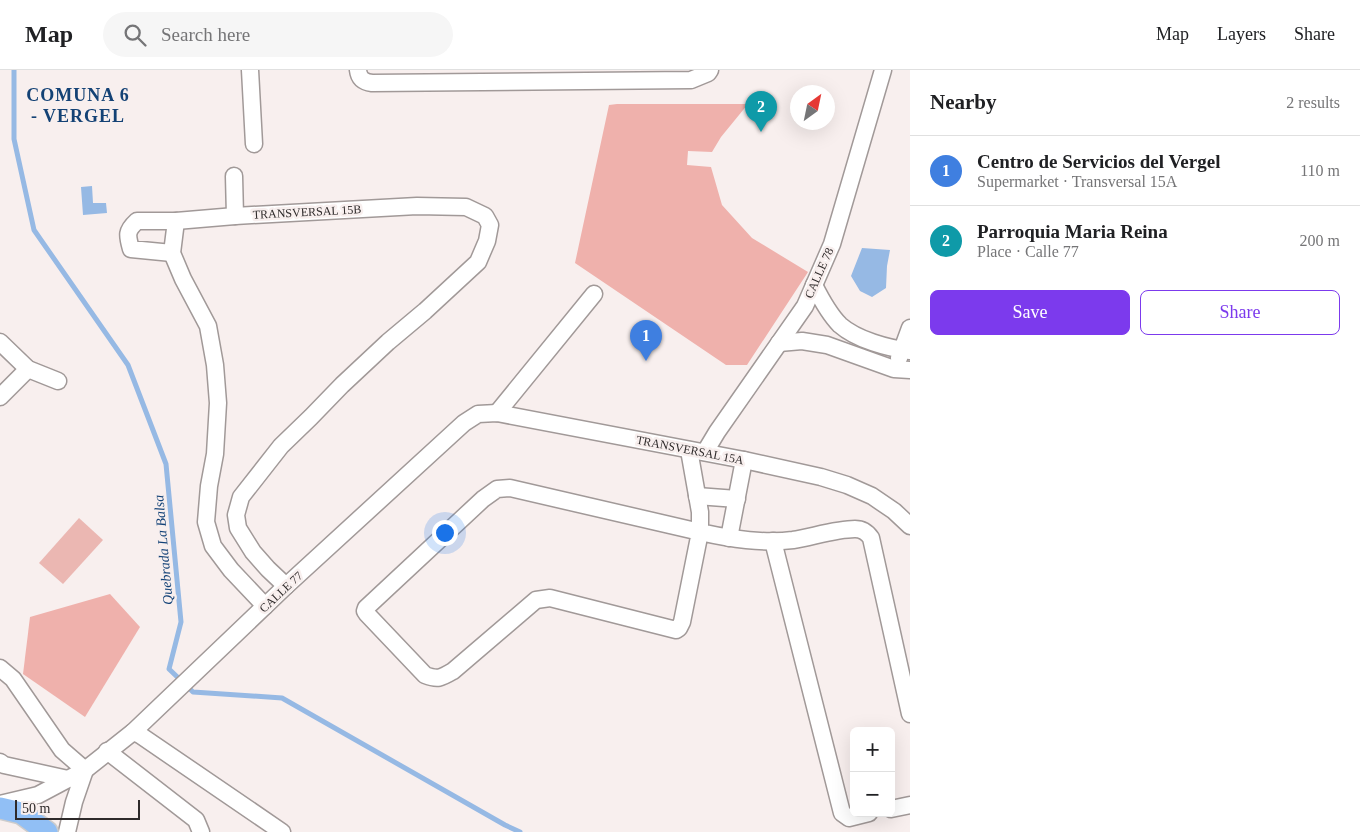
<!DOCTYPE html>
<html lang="en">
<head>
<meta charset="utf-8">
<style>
  :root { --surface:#fff; --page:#f6f6f6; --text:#202124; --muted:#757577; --line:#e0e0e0; --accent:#7c3aed }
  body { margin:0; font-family:Georgia,serif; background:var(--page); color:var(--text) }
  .controls { position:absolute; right:15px; bottom:15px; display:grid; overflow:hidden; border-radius:8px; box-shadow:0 5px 20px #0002 }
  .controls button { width:45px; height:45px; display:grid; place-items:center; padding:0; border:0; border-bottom:1px solid var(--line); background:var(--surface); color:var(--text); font:25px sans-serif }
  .compass { position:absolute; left:790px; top:15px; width:45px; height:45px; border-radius:50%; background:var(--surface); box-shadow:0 5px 20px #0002; rotate:33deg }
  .scale { position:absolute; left:15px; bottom:12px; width:125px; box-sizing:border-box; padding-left:5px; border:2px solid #2e2a2a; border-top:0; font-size:14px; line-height:18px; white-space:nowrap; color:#2e2a2a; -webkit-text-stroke:4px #f8efee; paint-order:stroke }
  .you { position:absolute; left:444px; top:462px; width:18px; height:18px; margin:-12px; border:4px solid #fff; border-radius:50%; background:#1a73e8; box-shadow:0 0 0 8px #1a73e833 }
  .badge { display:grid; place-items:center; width:32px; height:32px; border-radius:50%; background:var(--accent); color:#fff; font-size:16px; font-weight:700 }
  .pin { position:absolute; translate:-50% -41px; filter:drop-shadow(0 1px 2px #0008) }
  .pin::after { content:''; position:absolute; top:26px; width:18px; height:15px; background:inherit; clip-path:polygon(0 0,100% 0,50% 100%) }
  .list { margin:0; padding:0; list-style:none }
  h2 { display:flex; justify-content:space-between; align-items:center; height:65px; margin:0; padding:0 20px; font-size:21px }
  h2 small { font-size:16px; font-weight:400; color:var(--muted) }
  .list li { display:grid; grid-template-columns:32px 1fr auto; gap:15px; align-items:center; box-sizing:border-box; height:70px; padding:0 20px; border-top:1px solid var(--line) }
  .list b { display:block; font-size:19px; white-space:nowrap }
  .list p { margin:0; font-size:16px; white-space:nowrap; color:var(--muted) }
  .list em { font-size:16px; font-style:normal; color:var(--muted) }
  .actions { display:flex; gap:10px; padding:15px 20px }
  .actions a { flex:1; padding:11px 0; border:1px solid var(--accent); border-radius:8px; text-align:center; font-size:18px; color:var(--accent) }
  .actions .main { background:var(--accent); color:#fff }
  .icon { flex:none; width:28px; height:28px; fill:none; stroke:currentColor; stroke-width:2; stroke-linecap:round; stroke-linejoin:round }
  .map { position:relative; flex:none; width:910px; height:762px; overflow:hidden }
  header { display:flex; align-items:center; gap:30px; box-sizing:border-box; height:70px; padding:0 25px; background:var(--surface); border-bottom:1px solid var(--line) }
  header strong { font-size:24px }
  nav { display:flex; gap:28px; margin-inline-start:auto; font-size:18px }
  .search { width:350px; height:45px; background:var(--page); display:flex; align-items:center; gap:12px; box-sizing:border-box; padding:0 18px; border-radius:28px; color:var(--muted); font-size:19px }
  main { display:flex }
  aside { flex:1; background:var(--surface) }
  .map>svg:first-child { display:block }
  .green { fill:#ebb7b2 }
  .forest { fill:#efb1ac }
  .water { fill:#96b9e4 }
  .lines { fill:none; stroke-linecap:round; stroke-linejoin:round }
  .stream { stroke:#96b9e4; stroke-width:5 }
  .minor-casing { stroke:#a19998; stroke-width:19 }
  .major-casing { stroke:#cdcccc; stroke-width:24 }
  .minor { stroke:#fff; stroke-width:16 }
  .major { stroke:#91bff5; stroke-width:21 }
  .labels { text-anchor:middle; stroke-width:5; stroke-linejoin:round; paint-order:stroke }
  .street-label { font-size:12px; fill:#2e2a2a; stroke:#f8efee }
  .water-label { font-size:14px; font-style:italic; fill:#134277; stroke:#f8efee }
  .district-label { font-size:18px; font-weight:bold; letter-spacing:1px; fill:#144275; stroke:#f8efee }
</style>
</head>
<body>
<header>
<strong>Map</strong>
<div class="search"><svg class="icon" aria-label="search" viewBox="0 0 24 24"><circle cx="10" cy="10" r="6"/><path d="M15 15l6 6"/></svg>Search here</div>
<nav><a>Map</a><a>Layers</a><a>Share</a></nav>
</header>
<main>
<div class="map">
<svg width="910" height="762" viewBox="0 0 910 762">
  <rect width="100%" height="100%" fill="#f8efee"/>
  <!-- green -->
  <polygon class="green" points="79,448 103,470 63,514 39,493"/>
  <!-- forest -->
  <g class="forest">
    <polygon points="617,34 748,34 721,67 712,82 688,81 687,95 711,97 722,135 752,168 808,202 747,295 726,295 575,193 609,35"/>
    <polygon points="110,524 140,557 85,647 23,604 30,547"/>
  </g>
  <!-- water -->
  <g class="water">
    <polygon points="92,116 93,133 106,133 107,143 83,145 81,117"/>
    <polygon points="862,178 890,180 887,196 886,218 872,227 860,221 851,206"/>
  </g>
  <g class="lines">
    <!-- stream -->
    <polyline class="stream" points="14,0 14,69 34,160 128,295 166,394 181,552 169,599 193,622 282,628 505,755 520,762"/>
    <defs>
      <g id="minor">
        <polyline points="250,0 254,74"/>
        <path d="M358,0C359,9 364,12 372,13L691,10L708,3L710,0"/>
        <polyline points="234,106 235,146"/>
        <polyline points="176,151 172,183 183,209 208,256 215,295 218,333 215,384 209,416 206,452 213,476 231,500 265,536"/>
        <path d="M172,183L131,179C127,165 126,161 137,151H176L235,146L417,136L466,137L485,146L490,155L487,171L478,192L425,241L388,272L342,315L311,347L281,376L241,427L236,445L238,458L253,482L268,499L286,516"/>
        <path d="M814,215C821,229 829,244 840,255C857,270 888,278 910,281"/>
        <polyline points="0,272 28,299 58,311"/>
        <polyline points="779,273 802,271 827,275 894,299 910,300"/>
        <polyline points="899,288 910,258"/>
        <polyline points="0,327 28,299"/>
        <polyline points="497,343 594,224"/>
        <path d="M689,380L700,442V462L682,552L679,558L676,560L550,528L536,530L453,601C441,608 438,610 425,605L367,544L365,541L366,538L483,429L497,419L510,418L700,462C731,469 762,474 793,470C812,467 836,459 855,459C862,459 867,462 871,468L910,644"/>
        <polyline points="705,382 717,362 805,236 832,174 883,0"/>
        <polyline points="697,426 737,429"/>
        <polyline points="729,468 744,390"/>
        <polyline points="773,471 842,743 849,748 869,743"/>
        <polyline points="0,598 13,609 62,680 85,700"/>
        <polyline points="133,662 140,665 282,762"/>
        <polyline points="107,681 196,750 201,762"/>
        <polyline points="0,692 4,695 68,709"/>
        <polyline points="0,734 38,725 85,700 133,662 286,516 464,353 478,344 497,343 744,390 821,407 847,415 872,426 894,441 910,456"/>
        <polyline points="891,739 910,735"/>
        <polyline points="67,762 74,732 85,700"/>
      </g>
      <polyline id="major" points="0,738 21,743 47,762"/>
    </defs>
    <!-- minor casing -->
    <use href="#minor" class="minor-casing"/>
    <!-- major casing -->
    <use href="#major" class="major-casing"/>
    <!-- minor -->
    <use href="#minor" class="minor"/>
    <!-- major -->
    <use href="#major" class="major"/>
  </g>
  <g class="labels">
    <!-- street labels -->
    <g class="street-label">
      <text transform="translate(307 142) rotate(-3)" y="4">TRANSVERSAL 15B</text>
      <text transform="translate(819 203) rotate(-66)" y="4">CALLE 78</text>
      <text transform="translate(690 380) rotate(11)" y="4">TRANSVERSAL 15A</text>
      <text transform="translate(281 522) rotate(-43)" y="4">CALLE 77</text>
    </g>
    <!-- water labels -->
    <g class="water-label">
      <text transform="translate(163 480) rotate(-95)" y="5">Quebrada La Balsa</text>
    </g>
    <!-- district labels -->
    <g class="district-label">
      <text x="78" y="31">COMUNA 6<tspan x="78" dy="21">- VERGEL</tspan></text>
    </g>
  </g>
</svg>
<div class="controls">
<button>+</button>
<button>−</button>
</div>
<svg class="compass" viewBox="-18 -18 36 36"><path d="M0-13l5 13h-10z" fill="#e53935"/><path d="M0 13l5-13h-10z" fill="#757577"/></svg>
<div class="scale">50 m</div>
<div class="you"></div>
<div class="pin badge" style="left:646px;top:291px;background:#3f7fe0">1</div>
<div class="pin badge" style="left:761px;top:62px;background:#0f9aa8">2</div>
</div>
<aside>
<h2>Nearby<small>2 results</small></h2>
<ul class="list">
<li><span class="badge" style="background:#3f7fe0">1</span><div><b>Centro de Servicios del Vergel</b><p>Supermarket · Transversal 15A</p></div><em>110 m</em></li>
<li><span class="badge" style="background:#0f9aa8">2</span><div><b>Parroquia Maria Reina</b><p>Place · Calle 77</p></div><em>200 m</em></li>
</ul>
<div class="actions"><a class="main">Save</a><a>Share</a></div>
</aside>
</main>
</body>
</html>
